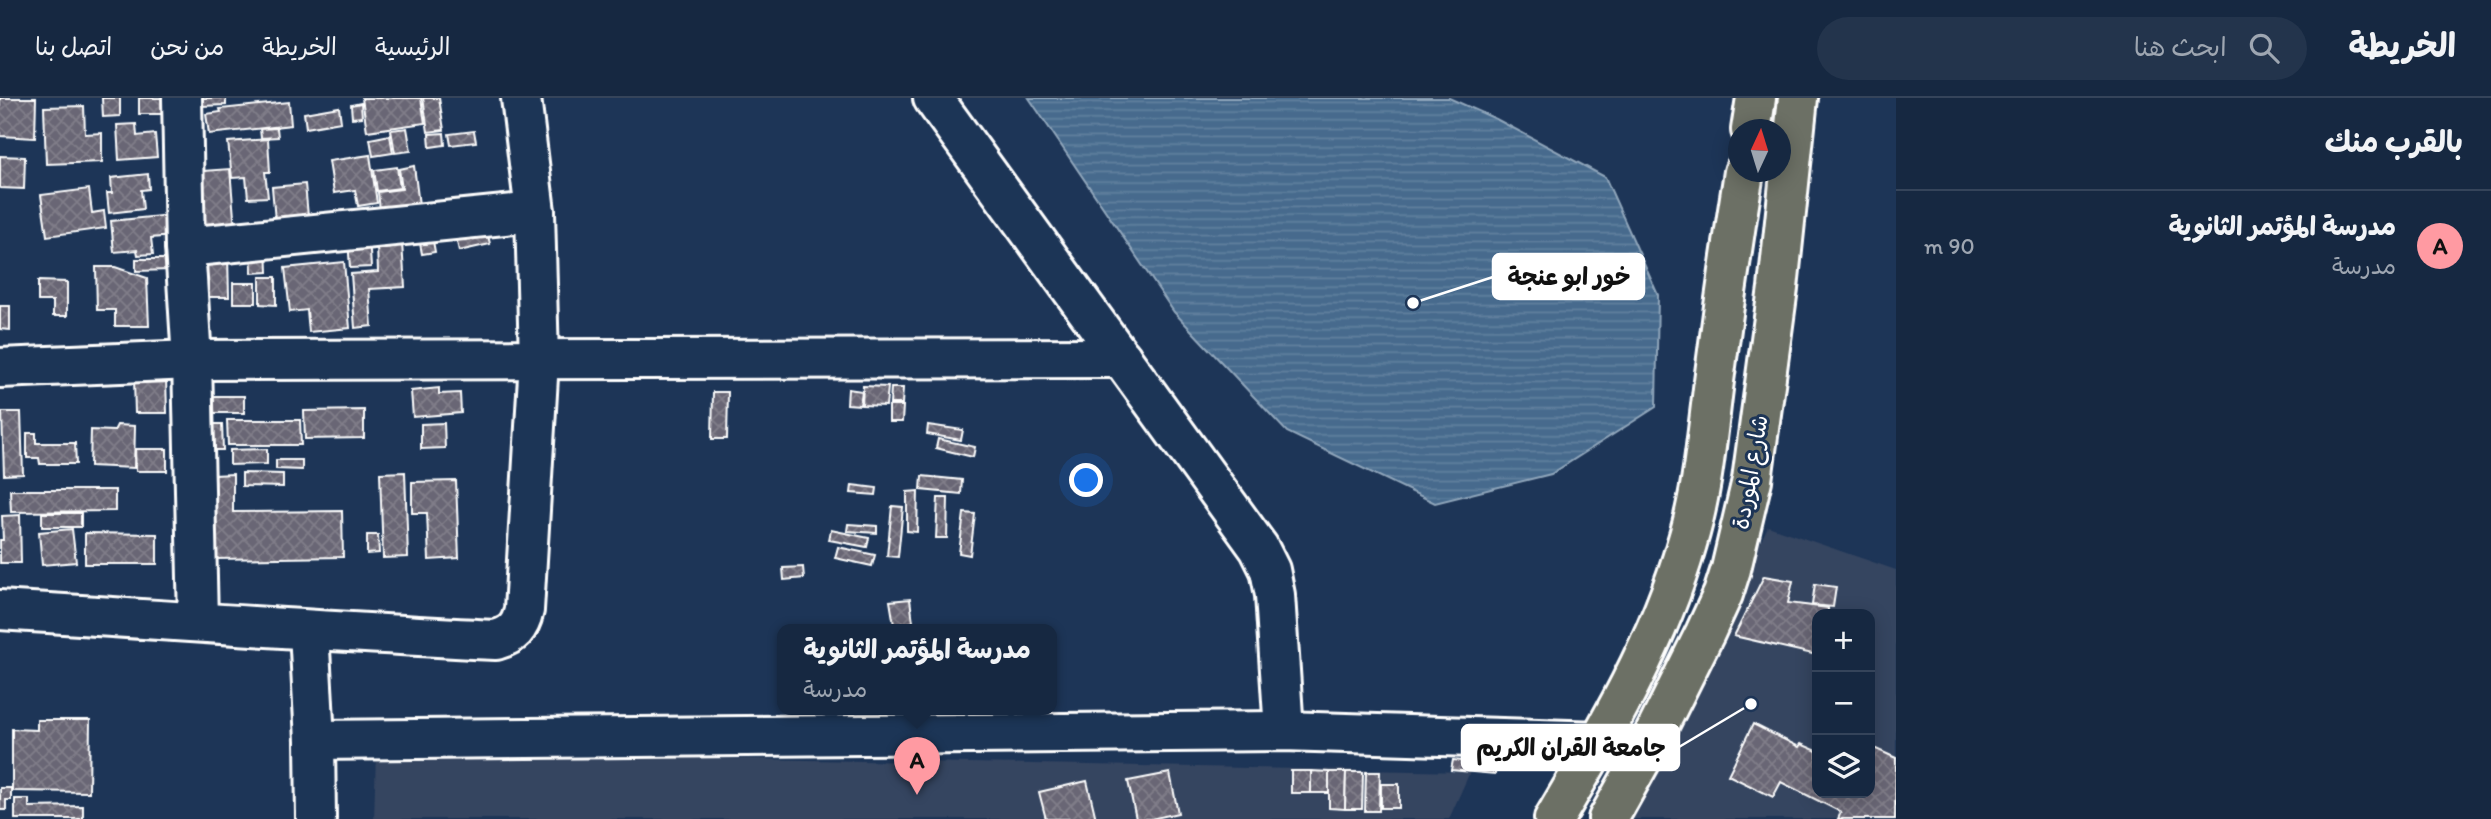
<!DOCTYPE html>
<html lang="ar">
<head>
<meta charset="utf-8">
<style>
  :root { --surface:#162841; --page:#23344c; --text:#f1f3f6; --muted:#9ea6b1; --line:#35445a; --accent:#ff9aa2 }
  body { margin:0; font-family:Itim,"Playpen Sans Arabic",sans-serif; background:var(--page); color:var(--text); direction:rtl }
  .controls { position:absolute; right:21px; bottom:21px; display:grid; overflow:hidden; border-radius:14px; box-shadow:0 4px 18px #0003 }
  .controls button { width:63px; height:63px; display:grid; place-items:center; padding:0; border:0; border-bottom:2px solid var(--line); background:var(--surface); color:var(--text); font:35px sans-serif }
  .compass { position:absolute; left:1728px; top:21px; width:63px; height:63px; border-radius:50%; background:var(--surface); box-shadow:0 4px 18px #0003; rotate:4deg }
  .you { position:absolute; left:1087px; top:383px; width:24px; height:24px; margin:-18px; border:5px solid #fff; border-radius:50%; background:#1a73e8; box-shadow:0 0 0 10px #1a73e833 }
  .badge { display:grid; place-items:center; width:46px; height:46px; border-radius:50%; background:var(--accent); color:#111; font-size:23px; font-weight:700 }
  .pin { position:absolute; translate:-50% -58px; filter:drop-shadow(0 2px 4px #0008) }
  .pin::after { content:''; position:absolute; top:37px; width:24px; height:21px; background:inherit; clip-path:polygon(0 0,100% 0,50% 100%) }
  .popup { position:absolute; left:777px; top:526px; width:280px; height:91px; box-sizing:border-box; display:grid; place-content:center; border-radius:14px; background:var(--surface); filter:drop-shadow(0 2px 5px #0005); font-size:23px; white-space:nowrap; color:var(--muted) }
  .popup b { font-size:26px; color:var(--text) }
  .popup::after { content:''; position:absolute; left:50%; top:100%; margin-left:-14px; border:14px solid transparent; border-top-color:var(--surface) }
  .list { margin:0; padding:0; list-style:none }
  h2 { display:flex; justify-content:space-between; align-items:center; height:91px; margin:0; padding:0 28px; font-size:30px }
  h2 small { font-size:23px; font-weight:400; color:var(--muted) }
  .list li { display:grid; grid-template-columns:46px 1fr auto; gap:21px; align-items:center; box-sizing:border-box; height:112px; padding:0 28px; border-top:2px solid var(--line) }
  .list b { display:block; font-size:26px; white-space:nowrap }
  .list p { margin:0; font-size:23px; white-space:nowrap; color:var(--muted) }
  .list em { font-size:23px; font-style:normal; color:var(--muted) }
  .icon { flex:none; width:38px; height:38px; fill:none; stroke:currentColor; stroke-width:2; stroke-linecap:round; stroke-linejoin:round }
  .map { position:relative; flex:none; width:1896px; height:721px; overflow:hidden; direction:ltr }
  header { display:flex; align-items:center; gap:42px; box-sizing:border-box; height:98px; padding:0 35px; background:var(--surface); border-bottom:2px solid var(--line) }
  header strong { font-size:33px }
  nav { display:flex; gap:38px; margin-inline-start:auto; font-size:24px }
  .search { width:490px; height:63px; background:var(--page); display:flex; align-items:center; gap:18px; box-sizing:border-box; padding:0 24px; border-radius:38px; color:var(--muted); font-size:26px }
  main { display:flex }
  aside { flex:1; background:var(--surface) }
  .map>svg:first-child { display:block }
  .built { fill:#344460; fill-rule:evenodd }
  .water { fill:url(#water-rules); stroke:#90a6bb; stroke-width:2 }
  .building { fill:url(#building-cross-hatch); stroke:#fff; stroke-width:2 }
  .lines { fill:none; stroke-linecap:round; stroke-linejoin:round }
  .minor-casing { stroke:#fff; stroke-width:44 }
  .major-casing { stroke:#fff; stroke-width:44 }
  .minor { stroke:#1d3557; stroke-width:38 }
  .major { stroke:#6c7065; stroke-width:38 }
  .labels { text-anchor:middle; stroke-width:6; stroke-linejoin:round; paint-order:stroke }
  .street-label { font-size:23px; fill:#fff; stroke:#1d3557 }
  .leader { fill:none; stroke:#fff; stroke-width:2.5 }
  .callout-dot { fill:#fff; stroke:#1d3557; stroke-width:2.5 }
  .callout { fill:#fff; stroke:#fff; stroke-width:2.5 }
  .callout-label { font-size:24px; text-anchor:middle; font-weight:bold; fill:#111 }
</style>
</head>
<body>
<header>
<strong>الخريطة</strong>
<div class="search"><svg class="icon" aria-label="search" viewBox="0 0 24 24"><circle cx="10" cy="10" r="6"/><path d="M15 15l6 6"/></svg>ابحث هنا</div>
<nav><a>الرئيسية</a><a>الخريطة</a><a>من نحن</a><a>اتصل بنا</a></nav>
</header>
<main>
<aside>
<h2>بالقرب منك<small></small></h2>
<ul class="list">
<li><span class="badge">A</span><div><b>مدرسة المؤتمر الثانوية</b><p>مدرسة</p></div><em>90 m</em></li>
</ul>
</aside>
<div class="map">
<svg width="1896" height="721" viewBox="0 0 1896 721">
  <defs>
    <pattern id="water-rules" width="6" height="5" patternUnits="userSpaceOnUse" patternTransform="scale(1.75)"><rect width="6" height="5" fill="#466a8d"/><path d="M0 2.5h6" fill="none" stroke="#62809e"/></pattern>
    <pattern id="building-cross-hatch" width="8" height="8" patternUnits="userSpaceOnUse" patternTransform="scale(1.75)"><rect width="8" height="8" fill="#696674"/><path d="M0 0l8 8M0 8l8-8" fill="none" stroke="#807d89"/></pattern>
  </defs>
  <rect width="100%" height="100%" fill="#1d3557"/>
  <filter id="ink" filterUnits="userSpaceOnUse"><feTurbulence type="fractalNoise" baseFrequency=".0143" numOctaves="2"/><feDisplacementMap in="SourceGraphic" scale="14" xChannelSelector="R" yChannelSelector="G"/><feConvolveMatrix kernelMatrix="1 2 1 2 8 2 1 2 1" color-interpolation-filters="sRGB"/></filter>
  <g filter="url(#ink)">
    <!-- built -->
    <g class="built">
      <path d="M1768,428L1896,472V721H1631ZM1817,516H1870V695H1817Z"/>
      <polygon points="376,654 1470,674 1449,721 374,721"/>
    </g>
    <!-- water -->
    <polygon class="water" points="1029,0 1449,0 1496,21 1605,79 1658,197 1656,309 1551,376 1435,405 1287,334 1174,214"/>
    <!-- building -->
    <g class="building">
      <polygon points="0,0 36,0 35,40 0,38"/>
      <polygon points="102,0 120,0 120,18 103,19"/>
      <rect x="139" y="0" width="29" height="16"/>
      <polygon points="201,0 226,0 226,7 201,8"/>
      <polygon points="362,0 421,0 425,25 367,33"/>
      <polygon points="423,0 439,0 444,32 428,34"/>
      <polygon points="289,4 291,27 209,36 206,16 221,14 220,11"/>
      <polygon points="361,5 362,19 352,20 351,7"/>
      <polygon points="84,8 85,36 102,35 102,64 46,66 44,9"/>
      <polygon points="339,9 341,24 306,30 304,15"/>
      <polygon points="136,26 137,38 155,36 157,59 119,62 117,27"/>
      <polygon points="277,30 278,39 261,40 260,31"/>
      <polygon points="407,30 411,53 395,55 391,32"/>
      <polygon points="474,33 476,44 451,47 449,36"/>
      <polygon points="444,35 445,47 430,49 429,36"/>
      <polygon points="390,37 393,55 373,58 370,41"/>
      <polygon points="268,41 270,74 265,74 268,99 248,100 246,79 232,80 228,44"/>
      <polygon points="370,57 377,105 358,108 355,92 334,95 329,63"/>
      <polygon points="0,58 25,59 24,91 0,90"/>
      <polygon points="414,68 419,107 380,112 378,94 402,91 399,71"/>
      <polygon points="397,69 400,90 377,93 374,72"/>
      <polygon points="230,71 235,131 195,134 190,74"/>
      <polygon points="148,76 149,91 141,92 143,111 109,115 107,95 112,95 111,80"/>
      <polygon points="305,86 308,118 275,122 272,89"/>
      <polygon points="89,91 92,115 104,113 106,130 47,138 41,97"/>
      <polygon points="170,117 172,138 151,140 153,156 138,157 137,152 114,154 111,123"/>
      <polygon points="485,124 490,146 459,153 454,131"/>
      <polygon points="431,132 435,154 422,156 418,134"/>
      <polygon points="369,139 371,169 350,170 348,141"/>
      <polygon points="402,145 405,189 369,191 372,228 355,230 351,176 378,174 377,147"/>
      <polygon points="267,148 268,174 252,175 251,149"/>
      <polygon points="228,158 229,199 193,199 192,159"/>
      <polygon points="136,161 169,161 170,172 136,173"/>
      <polygon points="344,164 350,230 309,234 307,212 290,214 285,170"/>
      <polygon points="96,169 115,169 147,180 149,228 115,228 115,212 97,212"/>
      <polygon points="260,179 276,179 276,207 260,206"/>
      <polygon points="38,183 67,184 67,218 53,218 53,203 38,203"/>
      <rect x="233" y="185" width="23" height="20"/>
      <polygon points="0,208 10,208 10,232 0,231"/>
      <polygon points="166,280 167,315 135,315 134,281"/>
      <polygon points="863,288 888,289 886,308 862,307"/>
      <polygon points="439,290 439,296 460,295 461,315 413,319 411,293"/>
      <polygon points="891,290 903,290 902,306 890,306"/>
      <polygon points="848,291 862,293 860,307 847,306"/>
      <polygon points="713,294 728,294 727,341 712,341"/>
      <rect x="208" y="298" width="36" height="17"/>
      <polygon points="889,308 903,308 902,324 889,324"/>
      <polygon points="364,312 364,340 305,341 304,313"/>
      <polygon points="2,314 21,314 23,376 4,377"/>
      <polygon points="227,322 300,322 301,347 228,347"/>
      <polygon points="444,325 445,350 421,351 421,326"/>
      <polygon points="207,326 222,326 223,352 208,352"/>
      <polygon points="117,327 135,328 134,370 90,368 91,332 114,333"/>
      <polygon points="928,327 963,332 961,342 927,336"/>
      <polygon points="27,335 36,335 36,345 75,345 76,366 40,366 39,360 27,360"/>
      <polygon points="938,341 975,349 973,359 936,350"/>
      <polygon points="135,351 167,351 167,373 136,373"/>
      <polygon points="267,351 267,366 230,367 230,352"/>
      <polygon points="276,362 302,362 302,372 276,371"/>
      <polygon points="405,374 408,459 383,460 380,375"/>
      <polygon points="242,375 283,376 283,389 242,388"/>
      <polygon points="233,376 233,414 342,413 343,459 215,461 214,377"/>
      <polygon points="922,378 962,382 961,396 921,392"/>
      <polygon points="456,383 459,460 429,462 427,415 412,415 412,384"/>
      <polygon points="852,387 877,390 876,397 851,395"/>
      <polygon points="10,392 115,392 115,413 11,414"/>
      <polygon points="918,393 917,434 907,433 907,394"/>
      <polygon points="938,400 948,400 947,440 936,440"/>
      <polygon points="892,408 903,409 898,459 887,458"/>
      <rect x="42" y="415" width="39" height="14"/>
      <polygon points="964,415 975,416 970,457 959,455"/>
      <polygon points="20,417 21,465 0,465 0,442 3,442 2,418"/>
      <polygon points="848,426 877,428 877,435 847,433"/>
      <polygon points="72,431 76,464 42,467 39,434"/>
      <polygon points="831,432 869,440 867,449 829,442"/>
      <polygon points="85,435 157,436 157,466 85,466"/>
      <polygon points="367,437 378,437 379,455 367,456"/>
      <polygon points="838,449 875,457 872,468 835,460"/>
      <polygon points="803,469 804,480 784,482 783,470"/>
      <polygon points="1764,478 1793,483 1788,505 1828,510 1828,516 1817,516 1817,557 1734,538"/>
      <polygon points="1815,486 1836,489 1833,509 1812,507"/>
      <polygon points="910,501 913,524 894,527 890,503"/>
      <polygon points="37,622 90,622 89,694 12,693 12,631 37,632"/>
      <polygon points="1753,626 1799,649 1801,646 1817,653 1817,695 1870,695 1870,658 1874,650 1896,660 1895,721 1838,721 1841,714 1781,684 1773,699 1728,677"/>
      <polygon points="1453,662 1496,667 1495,676 1451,672"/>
      <rect x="1291" y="673" width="20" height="22"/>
      <polygon points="1311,673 1329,674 1329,695 1311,695"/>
      <polygon points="1329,674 1346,674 1345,711 1329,710"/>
      <polygon points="1346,674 1363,674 1362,711 1345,711"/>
      <polygon points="1366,674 1380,674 1379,713 1365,713"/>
      <polygon points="1170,675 1178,715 1151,721 1136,721 1128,683"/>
      <polygon points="1087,683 1096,721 1046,721 1039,694"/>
      <rect x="1381" y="686" width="18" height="24"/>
      <polygon points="0,690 11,690 11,702 6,702 6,712 0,712"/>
      <polygon points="15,701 29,701 29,709 83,708 83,721 15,721"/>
    </g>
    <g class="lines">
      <defs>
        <g id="minor">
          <polyline points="182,0 185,149 192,262 198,523"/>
          <polyline points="933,0 1259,450 1270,472 1275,497 1284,633"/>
          <polyline points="185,149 535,114"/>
          <polyline points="0,270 192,262 1122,260"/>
          <path d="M0,512C165,522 330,534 496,542C513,537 520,530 524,512L539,262L535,114L521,0"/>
          <polyline points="309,533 315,642 316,721"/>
          <polyline points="315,642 1284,633 1600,643"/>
        </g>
        <g id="major">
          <polyline points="1751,32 1756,0"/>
          <path d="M1554,721C1606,633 1659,544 1687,445C1703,393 1707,337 1714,283C1723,213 1733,143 1744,74"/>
          <polyline points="1608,721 1645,655 1705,535 1723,496 1731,471 1752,382 1778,190 1798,0"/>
        </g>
      </defs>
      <!-- minor casing -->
      <use href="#minor" class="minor-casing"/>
      <!-- major casing -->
      <use href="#major" class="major-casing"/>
      <!-- minor -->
      <use href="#minor" class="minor"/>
      <!-- major -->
      <use href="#major" class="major"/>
    </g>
  </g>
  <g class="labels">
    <!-- street labels -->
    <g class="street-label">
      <text transform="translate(1750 374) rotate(-80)" y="8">شارع الموردة</text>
    </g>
  </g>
  <!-- callouts -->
  <path class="leader" d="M1413 205L1493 179M1751 606L1679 649"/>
  <g class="callout-dot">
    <circle cx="1413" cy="205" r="7"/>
    <circle cx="1751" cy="606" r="7"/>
  </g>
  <g class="callout">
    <rect x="1493" y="156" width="151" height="45" rx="7"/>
    <rect x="1462" y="627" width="217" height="45" rx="7"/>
  </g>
  <g class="callout-label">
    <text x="1569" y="187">خور ابو عنجة</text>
    <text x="1571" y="658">جامعة القران الكريم</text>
  </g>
</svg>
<div class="controls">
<button>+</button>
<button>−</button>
<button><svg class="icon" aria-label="layers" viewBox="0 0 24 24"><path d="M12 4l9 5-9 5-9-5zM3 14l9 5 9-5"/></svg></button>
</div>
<svg class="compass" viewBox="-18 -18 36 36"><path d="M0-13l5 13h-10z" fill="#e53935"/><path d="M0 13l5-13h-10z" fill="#9ea6b1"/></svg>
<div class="you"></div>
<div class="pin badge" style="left:917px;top:697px">A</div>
<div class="popup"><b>مدرسة المؤتمر الثانوية</b>مدرسة</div>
</div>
</main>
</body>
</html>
